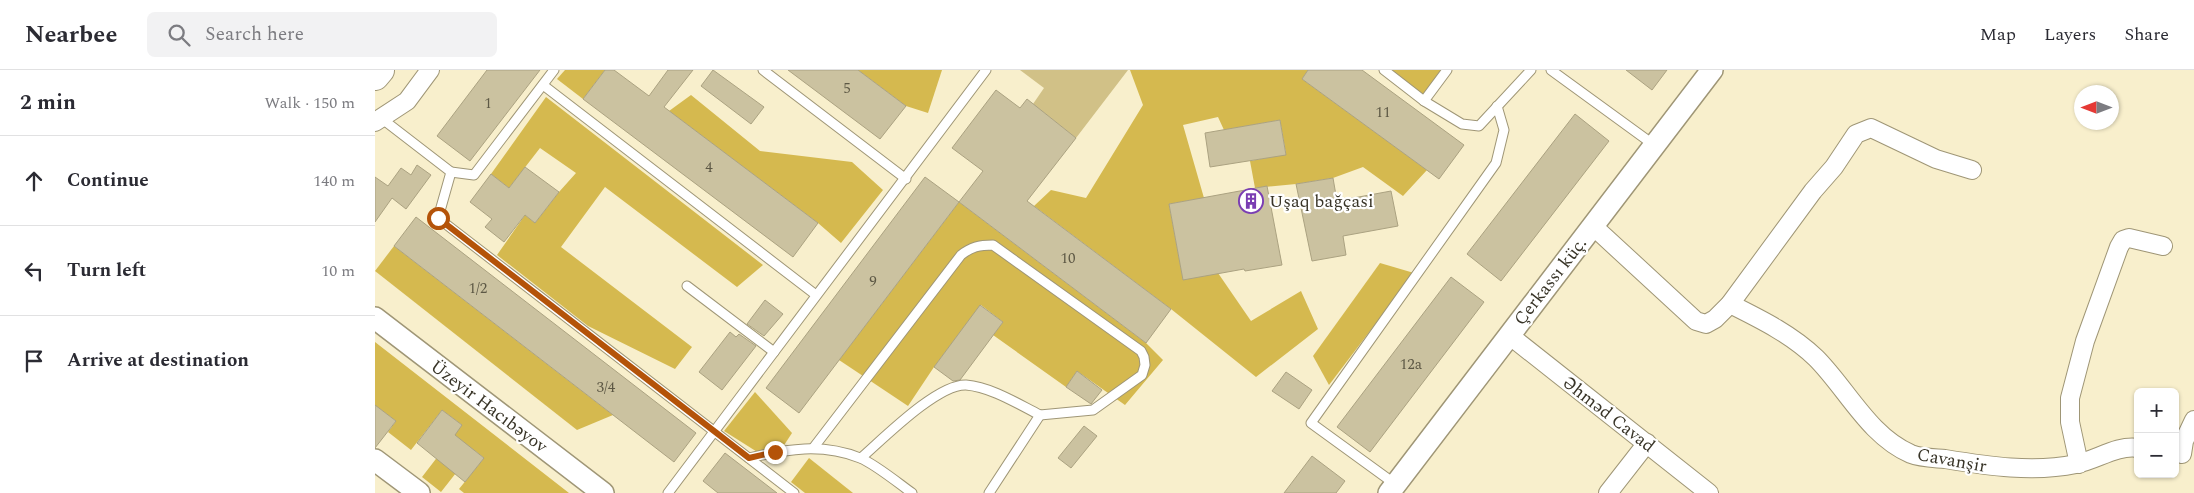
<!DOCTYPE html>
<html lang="en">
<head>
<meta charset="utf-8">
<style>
  :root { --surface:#fff; --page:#f2f2f3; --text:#2b2b33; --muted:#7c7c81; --line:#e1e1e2 }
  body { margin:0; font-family:Spectral,serif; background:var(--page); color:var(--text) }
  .controls { position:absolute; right:15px; bottom:15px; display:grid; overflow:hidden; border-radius:8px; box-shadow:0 1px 4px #0004 }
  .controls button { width:45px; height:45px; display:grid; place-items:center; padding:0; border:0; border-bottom:1px solid var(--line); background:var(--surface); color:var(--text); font:25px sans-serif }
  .compass { position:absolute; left:1699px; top:15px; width:45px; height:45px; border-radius:50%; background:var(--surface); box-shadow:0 1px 4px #0004; rotate:270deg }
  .stop { position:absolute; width:15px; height:15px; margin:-11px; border:4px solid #b45309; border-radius:50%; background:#fff }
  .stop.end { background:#b45309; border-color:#fff; box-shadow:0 1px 5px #0008 }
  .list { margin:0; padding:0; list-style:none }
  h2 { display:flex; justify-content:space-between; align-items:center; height:65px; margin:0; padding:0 20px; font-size:21px }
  h2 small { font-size:16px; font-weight:400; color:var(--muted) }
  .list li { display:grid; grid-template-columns:32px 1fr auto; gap:15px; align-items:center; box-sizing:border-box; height:90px; padding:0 20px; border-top:1px solid var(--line) }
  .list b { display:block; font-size:19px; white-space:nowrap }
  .list em { font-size:16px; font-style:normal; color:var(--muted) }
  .icon { flex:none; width:28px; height:28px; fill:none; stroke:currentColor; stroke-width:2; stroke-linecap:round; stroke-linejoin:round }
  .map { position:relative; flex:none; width:1819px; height:423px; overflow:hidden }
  header { display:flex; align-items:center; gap:30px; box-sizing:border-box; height:70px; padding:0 25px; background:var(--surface); border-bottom:1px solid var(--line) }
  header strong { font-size:24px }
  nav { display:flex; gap:28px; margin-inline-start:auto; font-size:18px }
  .search { width:350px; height:45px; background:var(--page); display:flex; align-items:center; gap:12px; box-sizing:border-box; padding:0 18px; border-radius:8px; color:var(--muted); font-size:19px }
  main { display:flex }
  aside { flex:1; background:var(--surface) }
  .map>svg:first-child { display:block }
  .green { fill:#d1c187 }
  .forest { fill:#d5b94f }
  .building { fill:#cbc2a0; stroke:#aba281 }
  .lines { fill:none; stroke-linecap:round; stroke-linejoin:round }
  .service-casing { stroke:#9f9676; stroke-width:11 }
  .minor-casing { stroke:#9f9676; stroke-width:20 }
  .tertiary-casing { stroke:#9f9676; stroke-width:24 }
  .primary-casing { stroke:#9f9676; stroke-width:30 }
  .service { stroke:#fff; stroke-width:9 }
  .minor { stroke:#fff; stroke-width:18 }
  .tertiary { stroke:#fff; stroke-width:21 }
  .primary { stroke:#fff; stroke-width:28 }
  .route { stroke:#b45309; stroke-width:6 }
  .labels { text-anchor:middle; stroke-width:4.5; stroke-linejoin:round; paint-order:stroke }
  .number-label { font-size:15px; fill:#5d5845 }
  .poi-label { font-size:18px; fill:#383427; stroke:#fff; text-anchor:start }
  .street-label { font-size:18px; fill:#383427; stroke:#fff }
</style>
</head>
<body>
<header>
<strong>Nearbee</strong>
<div class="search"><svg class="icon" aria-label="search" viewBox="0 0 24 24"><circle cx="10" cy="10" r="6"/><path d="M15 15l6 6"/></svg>Search here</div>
<nav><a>Map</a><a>Layers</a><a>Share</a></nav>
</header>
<main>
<aside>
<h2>2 min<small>Walk · 150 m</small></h2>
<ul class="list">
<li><svg class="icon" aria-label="ahead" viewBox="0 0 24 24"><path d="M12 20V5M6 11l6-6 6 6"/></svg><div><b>Continue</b></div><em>140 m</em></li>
<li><svg class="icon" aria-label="left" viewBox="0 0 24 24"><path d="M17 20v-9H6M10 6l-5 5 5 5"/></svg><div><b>Turn left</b></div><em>10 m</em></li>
<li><svg class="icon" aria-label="arrive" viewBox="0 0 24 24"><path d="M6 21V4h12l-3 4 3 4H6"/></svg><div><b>Arrive at destination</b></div></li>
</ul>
</aside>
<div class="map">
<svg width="1819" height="423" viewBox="0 0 1819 423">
  <rect width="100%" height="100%" fill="#f8efcc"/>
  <!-- green -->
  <polygon class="green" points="645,0 753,0 701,68 658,34 669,18"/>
  <!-- forest -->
  <g class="forest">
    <polygon points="190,0 230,0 208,29 182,9"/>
    <polygon points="483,0 567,0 553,43 531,36"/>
    <polygon points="755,0 933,0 927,9 1052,100 1028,126 988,97 958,108 921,114 880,118 875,91 911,84 905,50 849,60 843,47 808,55 829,128 794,134 808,209 843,203 876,251 926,221 943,259 881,307 796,239 659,136 676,120 711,128 768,35"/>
    <polygon points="1014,0 1070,0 1054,29"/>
    <polygon points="316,25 385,81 477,92 508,120 466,173 443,153 294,41"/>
    <polygon points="171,27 388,195 362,217 230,117 186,177 317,277 300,299 213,256 122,185 150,145 160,153 184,122 201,103 165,78 134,118 116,104"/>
    <polygon points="584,132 771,273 788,290 750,335 702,301 691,317 618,265 628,252 606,235 559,297 533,336 464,290"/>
    <polygon points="19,176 238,345 202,360 0,201"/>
    <polygon points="1005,193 1039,203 954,315 938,286"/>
    <polygon points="0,272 194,423 89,423 84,419 109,388 99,380 66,422 47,407 87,355 67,340 36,380 13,362 21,351 2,337 0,339"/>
    <polygon points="380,322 417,363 398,392 349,361"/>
    <polygon points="434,388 478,423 430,423 416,412"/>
  </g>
  <!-- building -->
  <g class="building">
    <polygon points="112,0 165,0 95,91 62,66"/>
    <polygon points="230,0 239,0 274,26 293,0 318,0 289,37 443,153 418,187 208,29"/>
    <polygon points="338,0 389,37 376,54 326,16"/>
    <polygon points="413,0 483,0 531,36 505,69"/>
    <polygon points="933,0 987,0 1089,75 1064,109 927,9"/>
    <polygon points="1251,0 1292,0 1277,20"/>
    <polygon points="621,20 645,38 652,29 701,68 652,131 796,239 771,273 584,132 608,101 577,78"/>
    <polygon points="1200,44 1234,71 1126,211 1092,184"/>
    <polygon points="905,50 911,85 835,97 830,63"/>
    <polygon points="42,95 56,105 31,139 17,128 0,152 0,107 13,116 26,98 36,105"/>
    <polygon points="150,97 184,122 160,153 150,145 129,172 110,157 117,149 95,132 116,104 134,118"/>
    <polygon points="550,107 584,132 424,343 391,318"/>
    <polygon points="958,108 962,131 1016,121 1023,156 968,166 971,185 937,191 921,114"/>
    <polygon points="892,116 907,195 870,201 869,199 808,210 794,134"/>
    <polygon points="41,147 321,363 299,392 19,176"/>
    <polygon points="1076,207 1109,232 995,382 962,357"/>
    <polygon points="390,230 408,244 389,266 372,254"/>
    <polygon points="605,235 628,252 585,310 578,311 559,297"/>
    <polygon points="355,262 361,267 364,264 381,276 347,320 324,302"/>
    <polygon points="702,301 727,320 716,334 691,317"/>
    <polygon points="911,302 937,320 924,339 897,321"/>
    <polygon points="0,335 21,351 0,378"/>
    <polygon points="67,340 87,355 80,365 109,388 90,412 42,373"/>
    <polygon points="709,356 722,366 696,398 683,388"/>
    <polygon points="350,383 402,423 343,423 328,411"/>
    <polygon points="937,386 970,411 961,423 909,423"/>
  </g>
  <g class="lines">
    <defs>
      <g id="service">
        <polyline points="388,0 531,109"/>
        <polyline points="1009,0 1049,31 1087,54 1104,56 1156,0"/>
        <polyline points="1176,0 1279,75"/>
        <polyline points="168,15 441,225"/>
        <polyline points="1049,31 1072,0"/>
        <polyline points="6,48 76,102 63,148 419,423"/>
        <polyline points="76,102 99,105 179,0"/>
        <polyline points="312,216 399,282"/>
        <path d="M439,377L586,185C596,177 604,175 618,175L766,281L769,287L770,295L767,305L718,340L665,345"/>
        <path d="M374,388C412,379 447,373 485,388C500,394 523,413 537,423"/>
        <path d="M486,388C508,369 562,314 591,315C616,317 643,334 665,345L614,423"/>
        <polyline points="1020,414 936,353 1121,93 1129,60 1122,36"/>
        <polyline points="293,423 611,0"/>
      </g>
      <g id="minor">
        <polyline points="0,52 32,31 55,0"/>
        <polyline points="1218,156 1321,251 1331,254 1340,249 1355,234 1438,121 1459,97 1481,64 1496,58 1561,89 1597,100"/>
        <path d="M1355,234C1385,249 1416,264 1441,288C1472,319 1494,366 1536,384C1546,388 1559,388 1570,389C1613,396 1658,403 1701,394C1722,390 1741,375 1763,378"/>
        <polyline points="1134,265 1334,423"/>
        <polyline points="1807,384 1809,371 1819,350"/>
        <polyline points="1704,394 1695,352 1695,328 1710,271 1744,177 1748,170 1754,168 1788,176"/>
        <polyline points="1233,423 1272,373"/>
      </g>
      <g id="tertiary">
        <polyline points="0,248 228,423"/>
        <polyline points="0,390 44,423"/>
        <polyline points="1014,423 1337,0"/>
      </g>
      <polyline id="primary" points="0,6 5,0"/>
    </defs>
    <!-- service casing -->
    <use href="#service" class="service-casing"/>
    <!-- minor casing -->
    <use href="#minor" class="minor-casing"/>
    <!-- tertiary casing -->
    <use href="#tertiary" class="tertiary-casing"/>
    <!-- primary casing -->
    <use href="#primary" class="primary-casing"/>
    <!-- service -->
    <use href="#service" class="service"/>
    <!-- minor -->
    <use href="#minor" class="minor"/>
    <!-- tertiary -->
    <use href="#tertiary" class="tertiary"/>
    <!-- primary -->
    <use href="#primary" class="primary"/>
  </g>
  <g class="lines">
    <!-- route -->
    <polyline class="route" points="63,148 374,388 400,382"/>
  </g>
  <!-- icons -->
  <defs>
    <symbol id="building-ring" viewBox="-11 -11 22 22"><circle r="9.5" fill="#fff" stroke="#7a3db3" stroke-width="1.5"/><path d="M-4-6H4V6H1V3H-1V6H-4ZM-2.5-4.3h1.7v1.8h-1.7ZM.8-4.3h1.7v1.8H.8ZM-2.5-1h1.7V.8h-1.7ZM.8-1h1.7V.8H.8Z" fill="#7a3db3"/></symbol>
  </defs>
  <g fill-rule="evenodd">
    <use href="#building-ring" x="862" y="117" width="28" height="28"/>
  </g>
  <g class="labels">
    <!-- number labels -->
    <g class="number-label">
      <text x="472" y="23">5</text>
      <text x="113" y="38">1</text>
      <text x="1008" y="47">11</text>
      <text x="334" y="102">4</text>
      <text x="693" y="193">10</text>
      <text x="498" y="216">9</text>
      <text x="103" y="223">1/2</text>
      <text x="1036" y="299">12a</text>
      <text x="231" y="322">3/4</text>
    </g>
    <!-- poi labels -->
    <g class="poi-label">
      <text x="894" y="137">Uşaq bağçasi</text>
    </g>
    <!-- street labels -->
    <g class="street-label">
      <text transform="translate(1175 211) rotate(-52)" y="6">Çerkassı küç.</text>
      <text transform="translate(114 336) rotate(37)" y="6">Üzeyir Hacıbəyov</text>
      <text transform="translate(1234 344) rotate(38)" y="6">Əhməd Cavad</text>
      <text transform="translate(1577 390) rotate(10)" y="6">Cavanşir</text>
    </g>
  </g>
</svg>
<div class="controls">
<button>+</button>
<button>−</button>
</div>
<svg class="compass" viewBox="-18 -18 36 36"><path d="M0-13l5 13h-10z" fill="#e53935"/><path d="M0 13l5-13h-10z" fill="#7c7c81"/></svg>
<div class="stop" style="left:63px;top:148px"></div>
<div class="stop end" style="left:400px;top:382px"></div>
</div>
</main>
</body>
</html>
